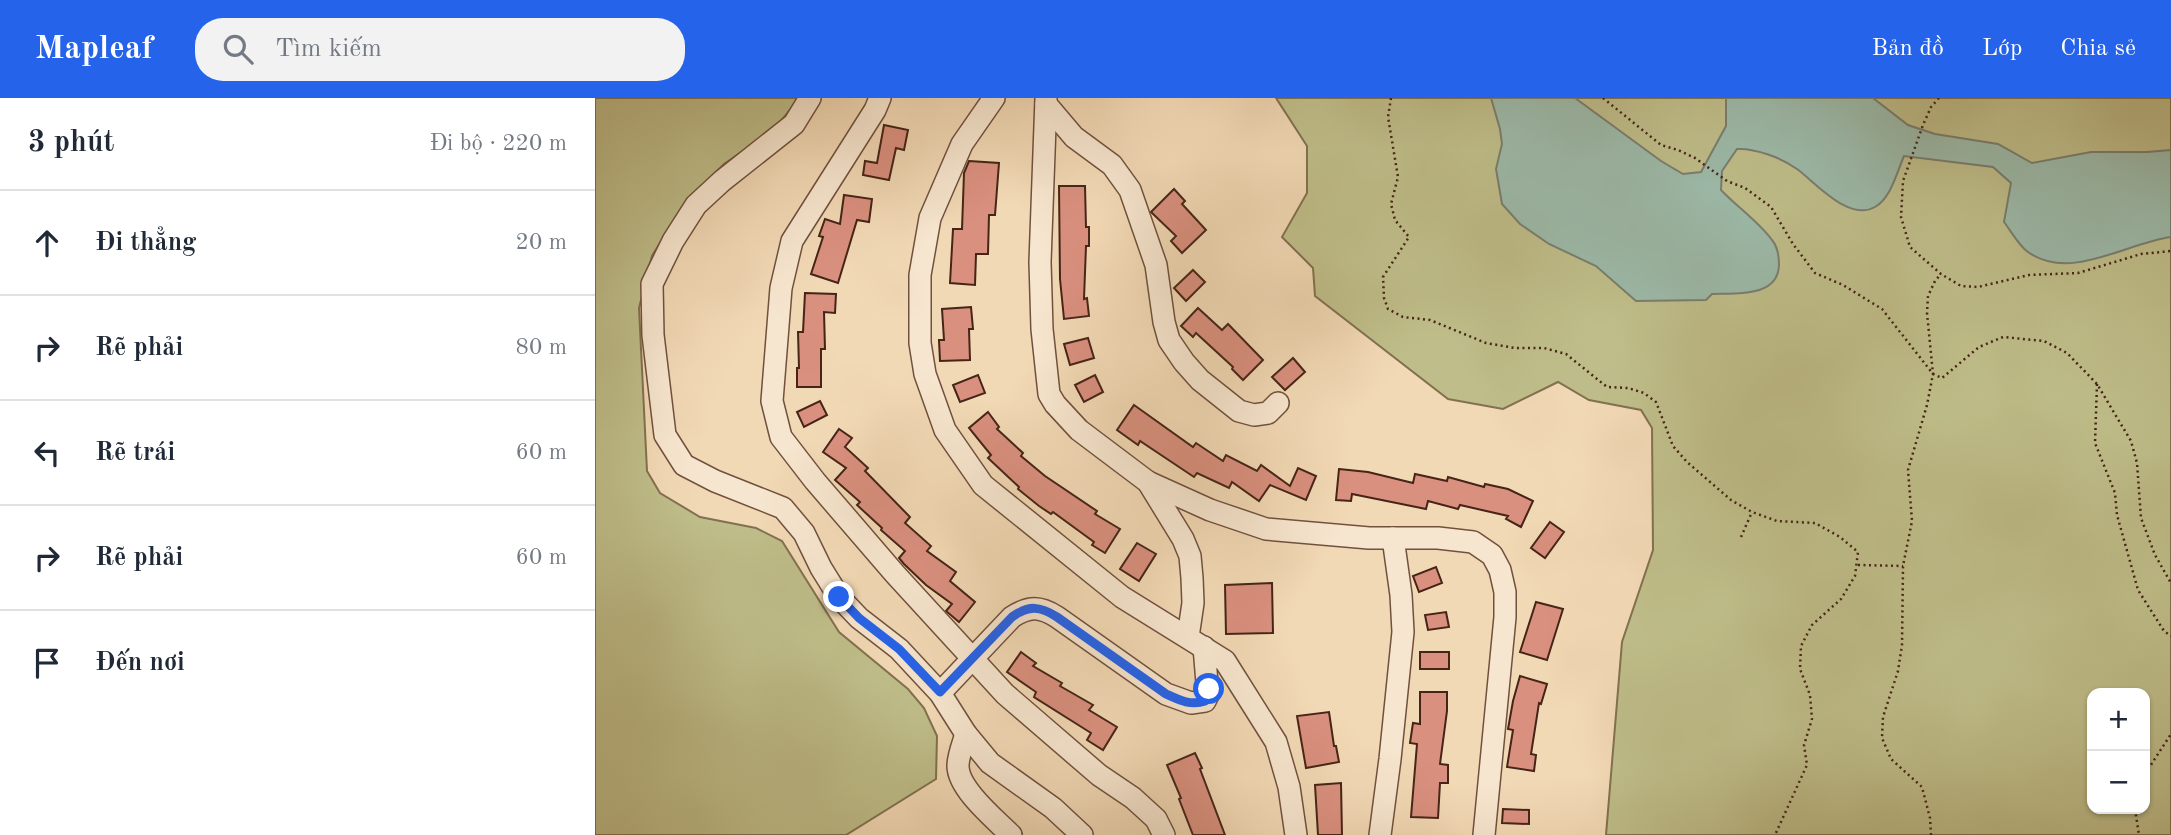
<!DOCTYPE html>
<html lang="vi">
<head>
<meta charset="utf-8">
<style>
  :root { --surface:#fff; --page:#f2f2f3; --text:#1f2937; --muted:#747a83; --line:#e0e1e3; --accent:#2563eb }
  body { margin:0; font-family:"Old Standard TT",serif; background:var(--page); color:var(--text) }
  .controls { position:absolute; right:21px; bottom:21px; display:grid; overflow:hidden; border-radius:14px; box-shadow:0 2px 5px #0004 }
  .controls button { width:63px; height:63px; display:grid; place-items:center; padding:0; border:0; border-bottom:2px solid var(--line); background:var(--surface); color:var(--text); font:35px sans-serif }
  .stop { position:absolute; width:21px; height:21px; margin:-16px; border:5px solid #2563eb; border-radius:50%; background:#fff }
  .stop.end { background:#2563eb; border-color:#fff; box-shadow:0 2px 7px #0008 }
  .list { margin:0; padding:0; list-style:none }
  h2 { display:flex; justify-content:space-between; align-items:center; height:91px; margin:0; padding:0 28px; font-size:30px }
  h2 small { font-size:23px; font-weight:400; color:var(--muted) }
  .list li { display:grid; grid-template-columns:46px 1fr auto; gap:21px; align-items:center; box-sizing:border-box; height:105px; padding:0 28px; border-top:2px solid var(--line) }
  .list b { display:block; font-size:26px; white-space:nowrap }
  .list em { font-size:23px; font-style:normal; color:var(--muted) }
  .icon { flex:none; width:38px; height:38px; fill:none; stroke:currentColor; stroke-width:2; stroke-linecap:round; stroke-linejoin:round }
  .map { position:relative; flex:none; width:1576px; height:737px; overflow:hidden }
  header { display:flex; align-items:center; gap:42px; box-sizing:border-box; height:98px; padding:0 35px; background:var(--accent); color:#fff }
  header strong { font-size:33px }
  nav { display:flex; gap:38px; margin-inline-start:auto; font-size:24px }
  .search { width:490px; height:63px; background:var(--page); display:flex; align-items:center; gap:18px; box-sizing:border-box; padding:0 24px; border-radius:28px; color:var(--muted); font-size:26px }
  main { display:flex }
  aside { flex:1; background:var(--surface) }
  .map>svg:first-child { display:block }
  .green { fill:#bfbe8a; stroke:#827150; stroke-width:2; fill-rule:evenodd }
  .water { fill:#9cbaa9; stroke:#7a7e6f; stroke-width:2 }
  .building { fill:#da907f; stroke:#462417; stroke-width:2 }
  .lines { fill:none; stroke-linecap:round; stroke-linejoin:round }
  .minor-casing { stroke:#71513e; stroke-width:24 }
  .path { stroke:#462417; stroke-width:2.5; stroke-dasharray:2 3.5; stroke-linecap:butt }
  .minor { stroke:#f7e6cf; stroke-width:21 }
  .route { stroke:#2563eb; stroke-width:9 }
</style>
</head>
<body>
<header>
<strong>Mapleaf</strong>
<div class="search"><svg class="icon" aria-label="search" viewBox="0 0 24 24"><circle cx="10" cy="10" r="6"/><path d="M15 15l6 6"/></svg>Tìm kiếm</div>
<nav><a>Bản đồ</a><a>Lớp</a><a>Chia sẻ</a></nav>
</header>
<main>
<aside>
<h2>3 phút<small>Đi bộ · 220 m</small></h2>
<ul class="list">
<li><svg class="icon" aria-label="ahead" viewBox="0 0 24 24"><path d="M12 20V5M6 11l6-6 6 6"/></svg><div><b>Đi thẳng</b></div><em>20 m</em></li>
<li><svg class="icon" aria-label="right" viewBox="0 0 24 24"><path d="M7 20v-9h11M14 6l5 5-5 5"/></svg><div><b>Rẽ phải</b></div><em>80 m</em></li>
<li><svg class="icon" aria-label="left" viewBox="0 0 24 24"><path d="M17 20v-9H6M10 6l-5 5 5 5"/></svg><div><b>Rẽ trái</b></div><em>60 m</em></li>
<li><svg class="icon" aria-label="right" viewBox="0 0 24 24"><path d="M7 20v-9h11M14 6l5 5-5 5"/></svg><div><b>Rẽ phải</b></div><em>60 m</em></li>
<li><svg class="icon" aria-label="arrive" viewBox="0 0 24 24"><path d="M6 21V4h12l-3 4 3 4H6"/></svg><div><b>Đến nơi</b></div></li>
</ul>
</aside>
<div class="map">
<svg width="1576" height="737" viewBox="0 0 1576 737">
  <rect width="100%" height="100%" fill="#f2d9b5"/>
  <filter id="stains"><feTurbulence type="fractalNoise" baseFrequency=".00286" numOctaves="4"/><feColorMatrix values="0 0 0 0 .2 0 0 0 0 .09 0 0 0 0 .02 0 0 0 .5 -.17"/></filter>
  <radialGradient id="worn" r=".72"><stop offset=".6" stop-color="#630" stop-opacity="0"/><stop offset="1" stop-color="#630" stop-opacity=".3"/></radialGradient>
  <!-- green -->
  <g class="green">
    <polygon points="0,0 204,0 179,32 129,66 89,106 57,158 44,210 52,373 65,395 105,419 161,430 187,443 244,534 313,591 329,610 342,638 341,681 251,737 0,737"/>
    <path d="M681,0H1576V737H1011L1027,544L1058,452L1057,330L1046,312L994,302L963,284L908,311L853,301L720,198L718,170L687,139L712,95V48ZM1497,595H1550V711H1497Z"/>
  </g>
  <!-- water -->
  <path class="water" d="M896,0H980L1066,63L1088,76L1106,74L1131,28V0H1278L1313,27L1340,36L1403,46L1437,65L1496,54H1552L1576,52V139C1531,145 1475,184 1433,154C1424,148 1416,133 1409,124L1416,85L1398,69L1309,58C1302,74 1296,100 1280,109C1254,124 1221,85 1202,71C1187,60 1160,50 1142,51L1127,73L1126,92C1141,108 1164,124 1177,142C1182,148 1184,159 1184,167C1183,200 1140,195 1117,196L1111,202L1041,203L1001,168L954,146L925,126L907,106L901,71L907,46L905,31Z"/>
  <!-- building -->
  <g class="building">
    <polygon points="289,27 313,32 309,52 301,50 294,82 268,77 270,63 282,65"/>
    <polygon points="374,63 404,65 400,117 394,117 393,156 381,156 380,187 355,185 358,131 367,131 369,75"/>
    <polygon points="464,88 490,88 491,129 494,129 494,148 491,148 489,201 492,200 494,218 469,221 465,181"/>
    <polygon points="579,91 590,103 587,106 611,132 587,155 576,143 581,138 556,114"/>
    <polygon points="249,97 277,101 274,124 262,122 243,185 216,176 228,139 224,138 230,121 245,126"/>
    <polygon points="598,172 610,184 591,203 579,190"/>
    <polygon points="210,195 241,196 240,215 229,214 230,251 226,251 226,289 202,289 202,270 204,270 203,234 208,234"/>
    <polygon points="376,209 378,231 374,231 375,262 345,263 344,242 349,242 347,211"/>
    <polygon points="603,210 627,232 633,226 668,262 648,282 637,271 638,269 601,235 598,239 586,228"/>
    <polygon points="493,240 499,260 475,267 469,246"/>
    <polygon points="698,260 710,274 690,292 677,279"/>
    <polygon points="383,277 390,295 365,304 358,287"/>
    <polygon points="500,277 508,294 489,304 480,287"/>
    <polygon points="225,303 232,317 209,329 202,314"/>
    <polygon points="539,307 598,349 601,345 628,363 631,357 662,373 666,367 695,388 703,370 721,378 711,402 675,387 664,403 637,384 634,390 602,375 599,379 545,343 543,347 522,332"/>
    <polygon points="393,314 404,329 402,331 428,355 426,358 450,378 502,413 500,416 525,431 510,455 497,447 499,444 458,414 456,416 444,408 423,391 424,389 393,360 396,357 374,330"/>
    <polygon points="244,331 257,340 250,349 273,370 270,373 315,419 310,425 336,448 332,453 361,474 355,483 380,504 364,524 351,513 357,506 331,487 309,466 304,460 310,453 286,432 287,430 262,407 265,404 240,382 251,370 228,354"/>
    <polygon points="744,371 773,374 818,385 820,376 852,383 853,379 889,389 890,386 913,391 938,403 926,429 911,421 913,418 865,407 863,411 833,403 831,411 757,396 756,403 741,402"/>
    <polygon points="955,424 969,434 950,460 936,450"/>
    <polygon points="542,445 561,456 544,483 525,471"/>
    <polygon points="841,469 847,485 824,494 818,478"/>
    <polygon points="677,485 678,535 631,536 630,487"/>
    <polygon points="941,504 968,511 952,562 925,554"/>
    <polygon points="851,514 854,529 833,532 830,517"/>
    <polygon points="426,554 441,565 438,568 467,585 465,588 498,607 494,612 522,629 508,652 492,642 496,635 439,599 441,594 412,574"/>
    <rect x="825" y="554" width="29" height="17"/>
    <polygon points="925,578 952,586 946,606 944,605 936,656 941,657 939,673 912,669 918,632 913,631 918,603"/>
    <polygon points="825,594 852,594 852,613 845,666 853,667 853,685 845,685 843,720 816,719 822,646 815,645 818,625 825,626"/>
    <polygon points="734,614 739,648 741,648 744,664 711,670 702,618"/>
    <polygon points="600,655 607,670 605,671 630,737 598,737 584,701 586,700 572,667"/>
    <polygon points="746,685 747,737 723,737 720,687"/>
    <polygon points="908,711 934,712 934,726 907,725"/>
  </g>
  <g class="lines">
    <defs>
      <g id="minor">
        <polyline points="215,0 199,26 127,83 101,107 78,143 57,186 58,237 70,337 89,367 120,383 188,410 209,435 226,470 244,499 264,520 304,551 345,595 371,636 395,665 458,710 487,737"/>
        <polyline points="285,0 280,12 197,143 186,190 177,303 186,339 220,383 300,476 410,596 504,677 538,700 561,721 569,737"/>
        <polyline points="399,0 367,46 335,120 325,177 325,245 330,276 350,332 388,387 527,499 630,563 681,644 694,689 701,737"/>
        <polyline points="451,0 445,164 447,231 454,296 460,306 484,332 553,384 588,441 595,458 597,480 598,505 593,539"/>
        <polyline points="451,6 479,39 517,67 535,92 561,167 569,224 574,242 589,264 605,282 644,313 659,317 673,315 683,305"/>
        <polyline points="553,384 615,412 671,431 774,440 843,440 878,444 897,457 905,472 910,494 910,519 889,737"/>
        <path d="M345,595L417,519C434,508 445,508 462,519L571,596L596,605L610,603L613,597L609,549"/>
        <path d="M371,636C368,646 363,658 363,668C363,691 401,722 416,737"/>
        <polyline points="785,737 795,661 808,534 806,497 798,440"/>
      </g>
    </defs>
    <!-- minor casing -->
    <use href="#minor" class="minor-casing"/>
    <!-- path -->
    <g class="path">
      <polyline points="796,0 793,19 803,79 796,106 800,122 814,139 788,179 789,200 793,211 808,219 835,222 891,245 920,250 949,250 971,256 1012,289 1033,290 1049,295 1061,304 1078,348 1092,364 1136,402 1157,414 1182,423 1220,425 1245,439 1263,454 1260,478 1246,501 1217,527 1206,548 1205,571 1215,597 1217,621 1209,647 1212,667 1180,737"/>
      <polyline points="1008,0 1066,47 1083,52 1100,60 1132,83 1150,90 1176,109 1198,146 1220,175 1248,187 1287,211 1338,276 1347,280 1384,249 1408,239 1449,243 1472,255 1502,286 1536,343 1542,365 1546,420 1560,457 1576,485"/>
      <polyline points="1344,0 1336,9 1328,27 1308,83 1306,119 1315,149 1346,176 1366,188 1383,189 1434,177 1483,175 1546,156 1576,153"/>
      <polyline points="1502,286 1500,345 1520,395 1522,417 1543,492 1569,533 1576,538"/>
      <polyline points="1146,439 1157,414"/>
      <polyline points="1263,467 1308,468"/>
      <polyline points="1550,676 1576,636"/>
      <polyline points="1540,711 1544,737"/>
      <polyline points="1336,737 1335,720 1327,689 1296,661 1287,640 1288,619 1303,573 1307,547 1308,468 1317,423 1313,372 1332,307 1338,276 1332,215 1333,198 1340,183 1346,176"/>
    </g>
    <!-- minor -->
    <use href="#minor" class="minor"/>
  </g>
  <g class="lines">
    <!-- route -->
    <path class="route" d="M244,499L264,520L304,551L345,594L417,519C434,507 445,508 462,519L571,596C584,602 596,608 610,603L614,591"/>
  </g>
  <rect width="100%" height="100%" filter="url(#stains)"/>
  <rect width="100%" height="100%" fill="url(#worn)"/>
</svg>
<div class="controls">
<button>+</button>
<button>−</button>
</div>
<div class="stop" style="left:614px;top:591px"></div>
<div class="stop end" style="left:244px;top:499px"></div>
</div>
</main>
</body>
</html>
